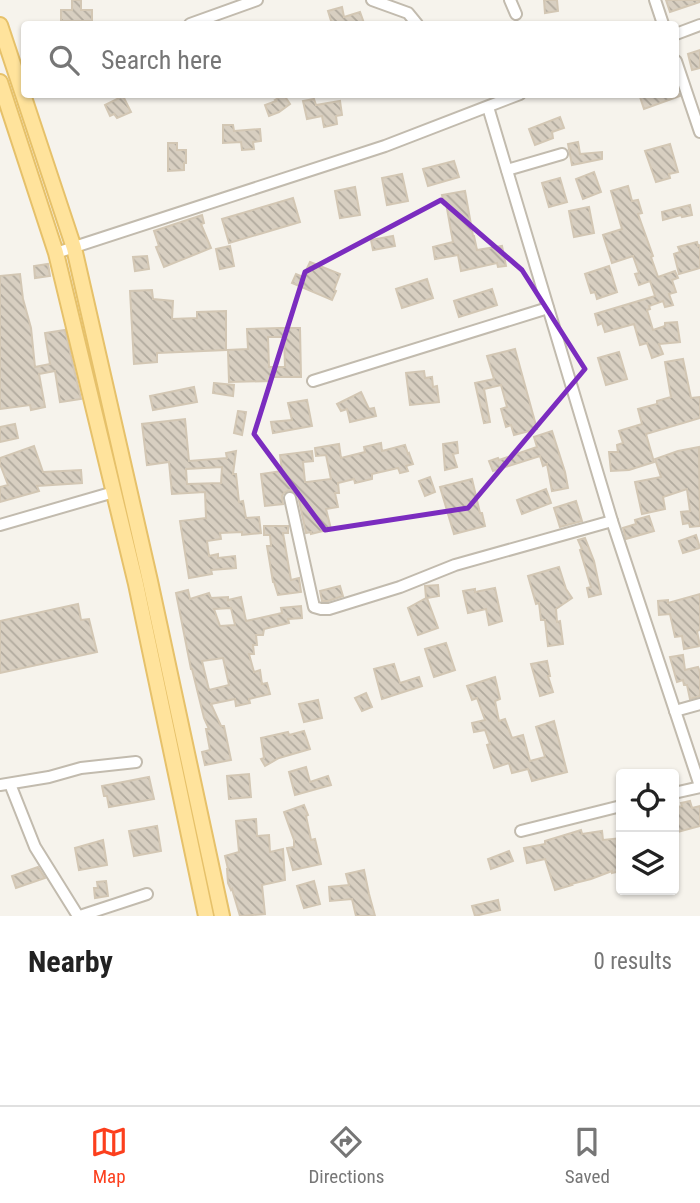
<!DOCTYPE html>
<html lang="en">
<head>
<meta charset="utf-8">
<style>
  :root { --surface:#fff; --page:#f6f6f6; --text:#222; --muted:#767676; --line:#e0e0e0; --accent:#fc3f1d }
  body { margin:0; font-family:"Roboto Condensed",sans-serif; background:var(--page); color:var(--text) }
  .controls { position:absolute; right:21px; bottom:21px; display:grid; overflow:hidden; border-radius:7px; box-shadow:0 2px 5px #0004 }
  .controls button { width:63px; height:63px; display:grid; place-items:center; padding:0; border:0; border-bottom:2px solid var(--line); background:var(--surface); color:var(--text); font:35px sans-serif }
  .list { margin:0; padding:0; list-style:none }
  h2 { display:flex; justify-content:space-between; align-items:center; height:91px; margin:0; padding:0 28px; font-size:30px }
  h2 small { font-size:23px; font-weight:400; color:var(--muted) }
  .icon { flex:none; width:38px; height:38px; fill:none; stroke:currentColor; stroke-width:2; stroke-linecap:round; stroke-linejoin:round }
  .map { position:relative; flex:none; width:700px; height:916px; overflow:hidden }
  .search { position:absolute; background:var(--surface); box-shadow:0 2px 5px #0004; left:21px; right:21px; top:21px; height:77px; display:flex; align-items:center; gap:18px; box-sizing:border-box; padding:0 24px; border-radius:7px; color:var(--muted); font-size:26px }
  .sheet { height:189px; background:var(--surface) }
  nav { display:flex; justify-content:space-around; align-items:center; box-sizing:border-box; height:98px; border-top:2px solid var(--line); background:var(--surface); font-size:19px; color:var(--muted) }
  nav a { display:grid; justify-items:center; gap:4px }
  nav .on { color:var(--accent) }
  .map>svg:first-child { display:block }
  .building { fill:url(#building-back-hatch); stroke:#d3c7b4; stroke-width:2; fill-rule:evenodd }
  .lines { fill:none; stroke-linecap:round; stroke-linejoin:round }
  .minor-casing { stroke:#c2bbae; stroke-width:14 }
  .major-casing { stroke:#e6c16a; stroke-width:18 }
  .minor { stroke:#fff; stroke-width:10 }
  .major { stroke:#ffe39c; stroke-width:14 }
  .marked { fill:none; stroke:#7b2cbf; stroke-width:5; stroke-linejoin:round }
</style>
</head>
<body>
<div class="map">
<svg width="700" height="916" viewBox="0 0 700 916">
  <defs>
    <pattern id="building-back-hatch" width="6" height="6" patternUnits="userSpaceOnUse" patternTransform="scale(1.75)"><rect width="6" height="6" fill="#d8cfc1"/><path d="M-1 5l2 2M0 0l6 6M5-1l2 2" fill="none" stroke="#b1aa9e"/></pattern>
  </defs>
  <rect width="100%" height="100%" fill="#f6f3ec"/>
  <!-- building -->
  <g class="building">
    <polygon points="72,0 81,0 81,10 92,10 92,21 61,21 61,10 72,10"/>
    <polygon points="544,0 557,0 558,11 545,13"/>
    <polygon points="666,0 700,0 700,2 670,12"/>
    <polygon points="342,7 344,17 360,12 364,23 332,24 328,11"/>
    <polygon points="700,50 700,68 692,70 688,54"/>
    <polygon points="639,94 679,94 680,96 644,109"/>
    <polygon points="284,95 290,104 279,112 269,116 265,105 276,101 275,100"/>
    <polygon points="123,96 131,112 117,118 114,114 110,116 105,105"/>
    <polygon points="314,99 316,105 340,101 342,115 336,116 337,124 324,127 322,116 307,119 303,101"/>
    <polygon points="560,117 564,128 552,132 553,138 535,145 529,129"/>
    <polygon points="223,125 233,125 234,131 260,129 261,141 253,142 254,149 242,150 241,142 223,143"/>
    <polygon points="578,142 580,154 602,152 602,159 572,165 568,144"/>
    <polygon points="168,143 177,143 177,150 186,150 186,163 184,163 184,170 168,171"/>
    <polygon points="670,144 678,172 669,174 670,178 656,182 645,151"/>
    <polygon points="454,161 459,177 428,186 423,169"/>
    <polygon points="594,172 601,192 583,199 576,179"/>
    <polygon points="402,174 408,201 387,205 382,178"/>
    <polygon points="560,178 567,202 549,207 542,183"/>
    <polygon points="628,186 632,201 638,200 642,213 638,214 653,256 651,257 658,277 675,271 678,278 672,280 676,292 669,294 673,305 665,307 663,301 649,306 650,309 647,310 653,330 665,326 665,323 677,322 680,342 659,344 663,354 652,358 647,343 640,345 634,324 605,332 602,323 598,325 595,314 655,296 650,281 639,285 635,274 639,273 633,256 612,263 603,235 622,229 611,191"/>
    <polygon points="355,187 360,215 340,218 335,191"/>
    <polygon points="465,191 473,236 474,236 477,250 502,246 506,266 498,267 497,263 461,271 458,255 435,259 433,247 453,242 446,203 444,204 442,195"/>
    <polygon points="293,198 300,222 229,243 222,219"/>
    <polygon points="690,205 692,215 682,217 681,215 663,220 662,212"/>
    <polygon points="589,207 594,233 574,237 569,211"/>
    <polygon points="202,215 204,223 201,224 211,248 164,267 156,247 159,246 154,231"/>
    <polygon points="393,236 395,246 373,250 371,240"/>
    <polygon points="697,242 698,246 700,245 700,268 679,274 674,254 680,252 678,247"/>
    <polygon points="230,246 234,266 220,269 216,249"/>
    <polygon points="147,256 149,269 135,271 133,257"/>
    <polygon points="310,262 340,274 334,290 336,291 332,300 292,283 296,274 303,277"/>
    <polygon points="48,264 50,276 35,278 34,266"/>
    <polygon points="609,266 617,292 597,299 595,292 591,293 585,274"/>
    <polygon points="20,274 23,299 31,328 35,367 50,364 45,333 65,330 81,399 60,402 55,371 39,374 45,407 31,410 30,405 0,409 0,276"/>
    <polygon points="427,279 433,298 402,308 396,289"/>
    <polygon points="492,289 497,305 459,317 454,301"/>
    <polygon points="152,290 153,299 173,301 172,319 197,318 197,312 226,311 226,350 157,353 157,362 134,364 130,291"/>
    <path d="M281,328H300L301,377H271V381L229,382L228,350L248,349L247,329ZM268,337H284L285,367H269Z"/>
    <polygon points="515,349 537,429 514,435 511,425 506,427 501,409 507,407 501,385 484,389 490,422 484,423 475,383 494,379 487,356"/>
    <polygon points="619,352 627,379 606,385 598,358"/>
    <polygon points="683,359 691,398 700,397 700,418 646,434 654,462 629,470 611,471 609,452 618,452 617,445 623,443 619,431 642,424 638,409 657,404 657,401 671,397 665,362"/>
    <polygon points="424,371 425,378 432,377 433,387 437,386 439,402 410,405 406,373"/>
    <polygon points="214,383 234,385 233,396 213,393"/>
    <polygon points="194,387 197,402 153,410 150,396"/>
    <polygon points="361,392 369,409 374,408 376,416 350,422 347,409 341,411 337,404"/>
    <polygon points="307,400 312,426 273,433 271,422 292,420 288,403"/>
    <polygon points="238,411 246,412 242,435 234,433"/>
    <path d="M185,419L189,461L227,458L226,453L236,451L233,474H236L239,502L243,501L246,518L259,517L261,533L242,535V532L220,533L221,539L207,541L209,556L218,554V558L235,556L236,568L211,570L212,574L189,578L180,521L206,518L205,492L172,494L169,462L147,465L142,424ZM222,467L221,483L187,484L186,469Z"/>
    <polygon points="15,424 18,438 0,442 0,427"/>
    <polygon points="552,431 565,472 568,488 552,491 547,464 543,466 540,456 493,471 489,461 498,458 499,460 537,447 534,437"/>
    <polygon points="457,442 458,453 453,454 457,467 445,470 443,444"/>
    <polygon points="381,443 382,451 405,445 408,454 409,453 413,464 406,466 408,471 400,473 398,468 372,474 372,479 355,483 354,479 338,483 339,493 335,493 338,507 326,509 331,529 311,534 311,532 306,533 298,496 293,491 289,490 284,493 282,496 283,504 265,506 261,474 282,471 280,455 312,451 313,461 303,462 305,482 307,482 331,479 326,455 316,456 315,448 339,444 341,458 365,452 364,447"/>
    <polygon points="34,446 43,472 81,470 82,483 37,486 39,491 0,502 0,487 8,485 0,464 0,458"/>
    <polygon points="699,447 700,526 690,527 689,523 683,524 681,512 690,511 687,489 663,497 665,509 642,514 635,482 661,477 655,459 678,451"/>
    <polygon points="430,477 435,492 425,496 419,481"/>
    <polygon points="472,479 480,513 482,513 485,526 454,534 440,487"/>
    <polygon points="546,489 551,503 522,514 517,500"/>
    <polygon points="576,501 582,521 560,527 554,508"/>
    <polygon points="649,516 654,531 626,539 623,528 636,524 635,520"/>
    <polygon points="264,526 288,526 288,533 283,533 291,580 299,578 301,592 278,595 274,582 273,582 267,546 271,546 270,535 264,535"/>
    <polygon points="696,535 700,548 683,553 679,541"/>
    <polygon points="585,538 594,561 601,594 589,597 587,588 591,587 580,550 582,549 578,540"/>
    <polygon points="559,567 566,589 572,598 556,609 557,622 560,621 563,644 548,646 545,620 541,620 539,603 536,604 528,576"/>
    <polygon points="438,585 439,596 427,598 438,628 418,635 408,608 426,598 425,586"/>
    <polygon points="340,586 343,596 328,601 322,601 320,591"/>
    <polygon points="495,588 502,621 489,625 486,609 468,613 463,591 475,589 475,592"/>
    <path d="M188,590L190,599L209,593L211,598L228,597V600L241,597L246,621L282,613L281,608L301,606L302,618L288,619L289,623L264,629L263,635H256L257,645H253L254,654H249L254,672L260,670L262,684L267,683L270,694L249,699L250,703L236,706L235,699L211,704L221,726H224L231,760L205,765L202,752L210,750L206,729H209L204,718L192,669H191L176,593ZM231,608L235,625L220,626L214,609ZM223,658L229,685L209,690L202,661Z"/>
    <polygon points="700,594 700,630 697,631 700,646 684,649 682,636 675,637 670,614 659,615 658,601 668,600 668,603"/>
    <polygon points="78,604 81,620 89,619 97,652 0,673 0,621"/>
    <polygon points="446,643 455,670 434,677 425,649"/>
    <polygon points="683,655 685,670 698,667 700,672 700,696 690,699 687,685 684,685 683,680 677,682 670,657"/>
    <polygon points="547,661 550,676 548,676 553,692 540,696 531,664"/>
    <polygon points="394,664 400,683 419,677 422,686 382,699 374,669"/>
    <polygon points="495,677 500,699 495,701 499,721 505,719 512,738 523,735 530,761 545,757 536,727 554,721 567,772 532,781 528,769 512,773 509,763 494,768 487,745 490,744 485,730 474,732 472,723 485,720 477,698 472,700 467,686"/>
    <polygon points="366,693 372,707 362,711 355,698"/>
    <polygon points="318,700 322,718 304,722 299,704"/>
    <polygon points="304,731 310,749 279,758 265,766 261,759 264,758 261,738 288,732 289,735"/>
    <polygon points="306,767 310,782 328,776 331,785 295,795 289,772"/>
    <polygon points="249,774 251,797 229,799 227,776"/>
    <polygon points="149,777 154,799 109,807 107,796 104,796 102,786"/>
    <polygon points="690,801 692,808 700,806 700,826 674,833 674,808 682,806 681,803"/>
    <polygon points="304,805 308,815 306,816 311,840 315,839 321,864 293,870 287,848 294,847 294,840 284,812"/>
    <polygon points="256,819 257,836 269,835 270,852 283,849 285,880 262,885 265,914 240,916 232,889 231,890 228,883 227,869 228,869 225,856 239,852 236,821"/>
    <polygon points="157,826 161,851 134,856 129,831"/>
    <polygon points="581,830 582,834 602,831 603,840 621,838 621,871 612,873 612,871 591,879 571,884 572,885 555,890 545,859 527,863 524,848 545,844 545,841"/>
    <polygon points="103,840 107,865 79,870 75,848"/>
    <polygon points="509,851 513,861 491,869 488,859"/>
    <polygon points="38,867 45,878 16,888 12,876"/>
    <polygon points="364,870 369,894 375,916 356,916 352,899 330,901 329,887 349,885 346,874"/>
    <polygon points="106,881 108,896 95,898 94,888 98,888 97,882"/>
    <polygon points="314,881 320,904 304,908 297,886"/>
    <polygon points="498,900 500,910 475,916 472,906"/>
  </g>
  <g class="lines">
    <defs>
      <g id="minor">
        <polyline points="372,0 408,13 417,24"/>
        <polyline points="510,0 516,14"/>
        <polyline points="655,0 663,24"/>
        <polyline points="190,24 257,0"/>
        <polyline points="676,34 700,25"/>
        <polyline points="676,61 700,132"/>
        <polyline points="488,107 612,521 700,786"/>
        <polyline points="507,170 562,154"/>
        <polyline points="56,253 385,146 520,94"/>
        <polyline points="313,381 548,308"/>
        <polyline points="290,498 314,607 321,609 329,609 400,587 455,565 612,521"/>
        <polyline points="0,525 114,492"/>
        <polyline points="675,711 700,704"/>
        <polyline points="10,784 35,847 78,916"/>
        <polyline points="0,785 49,777 81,768 136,762"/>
        <polyline points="674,793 700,787"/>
        <polyline points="521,831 621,806"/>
        <polyline points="80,916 147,894"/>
      </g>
      <g id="major">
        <polyline points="0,25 74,248 150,581 222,916"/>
        <polyline points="0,82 56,253 136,584 206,916"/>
      </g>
    </defs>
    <!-- minor casing -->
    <use href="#minor" class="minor-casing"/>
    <!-- major casing -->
    <use href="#major" class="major-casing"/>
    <!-- minor -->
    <use href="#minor" class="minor"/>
    <!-- major -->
    <use href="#major" class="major"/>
  </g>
  <!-- marked area -->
  <path class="marked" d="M441,200L522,270L585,369L468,508L325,530L254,434L305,272Z"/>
</svg>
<div class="controls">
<button><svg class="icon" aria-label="locate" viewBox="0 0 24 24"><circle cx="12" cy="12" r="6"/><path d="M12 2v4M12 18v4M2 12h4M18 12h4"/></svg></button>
<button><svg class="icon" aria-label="layers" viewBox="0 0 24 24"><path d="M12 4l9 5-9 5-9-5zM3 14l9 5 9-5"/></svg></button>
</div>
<div class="search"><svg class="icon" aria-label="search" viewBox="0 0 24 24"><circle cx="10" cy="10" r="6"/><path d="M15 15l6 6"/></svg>Search here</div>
</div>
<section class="sheet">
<h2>Nearby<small>0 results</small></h2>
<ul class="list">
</ul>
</section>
<nav>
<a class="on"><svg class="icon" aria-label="map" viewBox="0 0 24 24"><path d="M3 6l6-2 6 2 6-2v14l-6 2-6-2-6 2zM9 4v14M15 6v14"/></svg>Map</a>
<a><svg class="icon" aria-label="directions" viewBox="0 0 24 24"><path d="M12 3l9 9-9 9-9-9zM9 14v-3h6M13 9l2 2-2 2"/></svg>Directions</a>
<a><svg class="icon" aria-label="saved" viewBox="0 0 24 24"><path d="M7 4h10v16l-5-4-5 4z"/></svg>Saved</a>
</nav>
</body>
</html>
